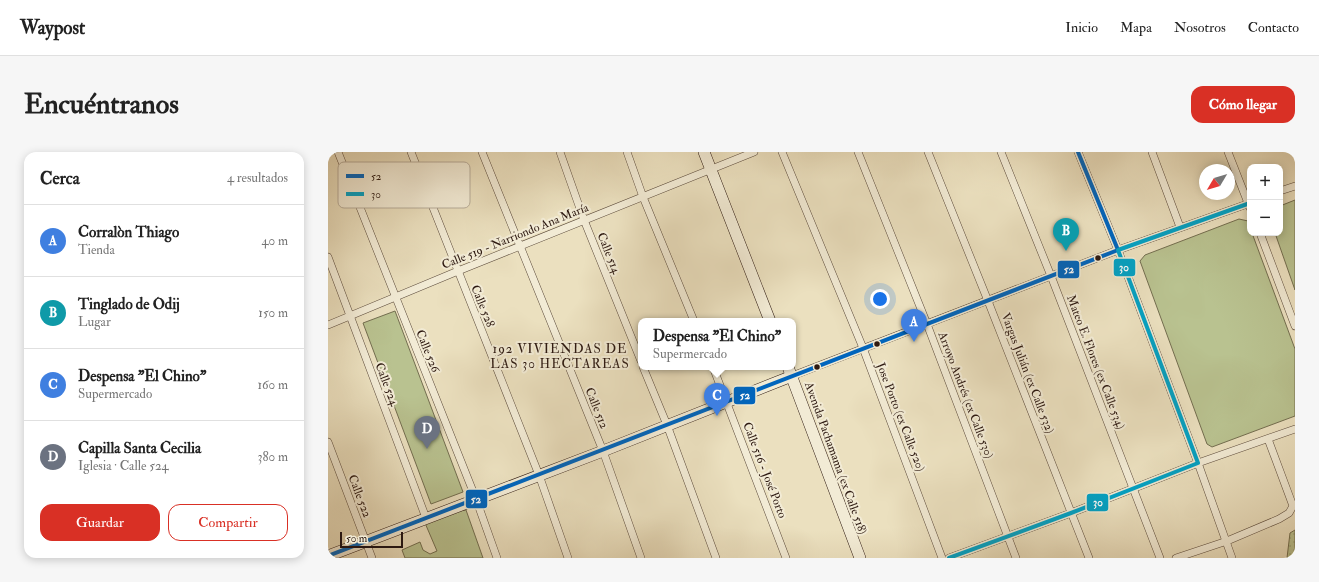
<!DOCTYPE html>
<html lang="es">
<head>
<meta charset="utf-8">
<style>
  :root { --surface:#fff; --page:#f6f6f6; --text:#222; --muted:#767676; --line:#e0e0e0; --accent:#d93025 }
  body { margin:0; font-family:"IM FELL Double Pica",serif; background:var(--page); color:var(--text) }
  .controls { position:absolute; right:12px; top:12px; display:grid; overflow:hidden; border-radius:8px; box-shadow:0 2px 10px #0003 }
  .controls button { width:36px; height:36px; display:grid; place-items:center; padding:0; border:0; border-bottom:1px solid var(--line); background:var(--surface); color:var(--text); font:20px sans-serif }
  .compass { position:absolute; left:871px; top:12px; width:36px; height:36px; border-radius:50%; background:var(--surface); box-shadow:0 2px 10px #0003; rotate:232deg }
  .scale { position:absolute; left:12px; bottom:10px; width:63px; box-sizing:border-box; padding-left:4px; border:2px solid #2d1911; border-top:0; font-size:11px; line-height:14px; white-space:nowrap; color:#2d1911; -webkit-text-stroke:3px #f2ebd5; paint-order:stroke }
  .you { position:absolute; left:552px; top:147px; width:14px; height:14px; margin:-10px; border:3px solid #fff; border-radius:50%; background:#1a73e8; box-shadow:0 0 0 6px #1a73e833 }
  .badge { display:grid; place-items:center; width:26px; height:26px; border-radius:50%; background:var(--accent); color:#fff; font-size:13px; font-weight:700 }
  .pin { position:absolute; translate:-50% -33px; filter:drop-shadow(0 1px 2px #0008) }
  .pin::after { content:''; position:absolute; top:21px; width:14px; height:12px; background:inherit; clip-path:polygon(0 0,100% 0,50% 100%) }
  .popup { position:absolute; left:310px; top:166px; width:158px; height:52px; box-sizing:border-box; display:grid; place-content:center; border-radius:8px; background:var(--surface); filter:drop-shadow(0 1px 3px #0005); font-size:13px; white-space:nowrap; color:var(--muted) }
  .popup b { font-size:15px; color:var(--text) }
  .popup::after { content:''; position:absolute; left:50%; top:100%; margin-left:-8px; border:8px solid transparent; border-top-color:var(--surface) }
  .list { margin:0; padding:0; list-style:none }
  h2 { display:flex; justify-content:space-between; align-items:center; height:52px; margin:0; padding:0 16px; font-size:17px }
  h2 small { font-size:13px; font-weight:400; color:var(--muted) }
  .list li { display:grid; grid-template-columns:26px 1fr auto; gap:12px; align-items:center; box-sizing:border-box; height:72px; padding:0 16px; border-top:1px solid var(--line) }
  .list b { display:block; font-size:15px; white-space:nowrap }
  .list p { margin:0; font-size:13px; white-space:nowrap; color:var(--muted) }
  .list em { font-size:13px; font-style:normal; color:var(--muted) }
  .actions { display:flex; gap:8px; padding:12px 16px }
  .actions a { flex:1; padding:9px 0; border:1px solid var(--accent); border-radius:12px; text-align:center; font-size:14px; color:var(--accent) }
  .actions .main { background:var(--accent); color:#fff }
  .map { position:relative; flex:none; width:967px; height:406px; overflow:hidden; border-radius:12px }
  header { display:flex; align-items:center; gap:24px; box-sizing:border-box; height:56px; padding:0 20px; background:var(--surface); border-bottom:1px solid var(--line) }
  header strong { font-size:19px }
  nav { display:flex; gap:22px; margin-inline-start:auto; font-size:14px }
  .intro { display:flex; align-items:center; justify-content:space-between; box-sizing:border-box; height:96px; padding:0 24px }
  h1 { margin:0; font-size:28px }
  .button { padding:10px 18px; border-radius:12px; background:var(--accent); color:#fff; font-size:14px; font-weight:700 }
  main { display:flex; gap:24px; padding:0 24px }
  aside { flex:1; background:var(--surface); border-radius:12px; box-shadow:0 2px 10px #0003 }
  .map>svg:first-child { display:block }
  .grass { fill:url(#grass-dots); stroke:#736e50 }
  .green { fill:#b9c290; stroke:#736e50 }
  .lines { fill:none; stroke-linecap:round; stroke-linejoin:round }
  .street-casing { stroke:#5c4b3c; stroke-width:8 }
  .secondary-casing { stroke:#2d1911; stroke-width:12 }
  .street { stroke:#f2ebd5; stroke-width:7 }
  .secondary { stroke:#f2ebd5; stroke-width:11 }
  .bus-1-casing { stroke:#f2ebd5; stroke-width:7 }
  .bus-2-casing { stroke:#f2ebd5; stroke-width:7 }
  .bus-1 { stroke:#0065bd; stroke-width:4 }
  .bus-2 { stroke:#02a2c5; stroke-width:4 }
  .bus-dot { fill:#2d1911; stroke:#f2ebd5; stroke-width:1.5 }
  .labels { text-anchor:middle; stroke-width:4; stroke-linejoin:round; paint-order:stroke }
  .street-label { font-size:12px; fill:#2d1911; stroke:#f2ebd5 }
  .neighbourhood-label { font-size:13px; letter-spacing:1px; fill:#2d1911; stroke:#f2ebd5 }
  .key { fill:#f2ebd5; stroke:#b7ac9a; stroke-width:1 }
  .key-label { font-size:11px; fill:#2d1911 }
  .line-badge { stroke:#f2ebd5; stroke-width:1.5 }
  .badge-label { font-size:11px; text-anchor:middle; font-weight:bold; fill:#fff }
</style>
</head>
<body>
<header>
<strong>Waypost</strong>
<nav><a>Inicio</a><a>Mapa</a><a>Nosotros</a><a>Contacto</a></nav>
</header>
<div class="intro"><h1>Encuéntranos</h1><a class="button">Cómo llegar</a></div>
<main>
<aside>
<h2>Cerca<small>4 resultados</small></h2>
<ul class="list">
<li><span class="badge" style="background:#3f7fe0">A</span><div><b>Corralòn Thiago</b><p>Tienda</p></div><em>40 m</em></li>
<li><span class="badge" style="background:#0f9aa8">B</span><div><b>Tinglado de Odij</b><p>Lugar</p></div><em>150 m</em></li>
<li><span class="badge" style="background:#3f7fe0">C</span><div><b>Despensa &quot;El Chino&quot;</b><p>Supermercado</p></div><em>160 m</em></li>
<li><span class="badge" style="background:#6b7280">D</span><div><b>Capilla Santa Cecilia</b><p>Iglesia · Calle 524</p></div><em>380 m</em></li>
</ul>
<div class="actions"><a class="main">Guardar</a><a>Compartir</a></div>
</aside>
<div class="map">
<svg width="967" height="406" viewBox="0 0 967 406">
  <defs>
    <pattern id="grass-dots" width="8" height="8" patternUnits="userSpaceOnUse"><rect width="8" height="8" fill="#b9c290"/><path d="M2 2h.1M6 6h.1" fill="none" stroke="#9fa67b" stroke-width="1.8" stroke-linecap="round"/></pattern>
  </defs>
  <rect width="100%" height="100%" fill="#ebe0bf"/>
  <filter id="stains"><feTurbulence type="fractalNoise" baseFrequency=".005" numOctaves="4"/><feColorMatrix values="0 0 0 0 .2 0 0 0 0 .09 0 0 0 0 .02 0 0 0 .5 -.17"/></filter>
  <radialGradient id="worn" r=".72"><stop offset=".6" stop-color="#630" stop-opacity="0"/><stop offset="1" stop-color="#630" stop-opacity=".3"/></radialGradient>
  <!-- grass -->
  <polygon class="grass" points="967,378 967,406 959,406 962,381"/>
  <!-- green -->
  <g class="green">
    <polygon points="967,48 967,138 947,81 952,81 952,54"/>
    <polygon points="911,67 920,69 922,75 922,81 924,81 967,197 967,264 884,295 879,292 812,109 817,103"/>
    <polygon points="67,159 135,340 103,352 35,171"/>
    <polygon points="138,358 155,406 77,406 74,398 92,390 95,398 102,402 109,399 97,371 130,359"/>
  </g>
  <g class="lines">
    <defs>
      <g id="street">
        <polyline points="10,0 148,347 169,406"/>
        <polyline points="83,0 211,323 240,406"/>
        <polyline points="154,0 275,299 313,406"/>
        <polyline points="232,0 256,68 313,209"/>
        <polyline points="299,0 315,45 366,169"/>
        <polyline points="454,0 535,196 614,406"/>
        <polyline points="530,0 599,172 688,406"/>
        <polyline points="600,0 660,149 761,406"/>
        <polyline points="673,0 723,124 832,406"/>
        <polyline points="750,0 790,98 870,311 904,406"/>
        <polyline points="824,0 852,75"/>
        <polyline points="900,0 922,56"/>
        <polyline points="952,39 967,34"/>
        <polyline points="932,81 967,174"/>
        <polyline points="0,105 98,366"/>
        <polyline points="0,173 130,119 426,0"/>
        <polyline points="315,215 339,273 388,406"/>
        <polyline points="385,215 458,406"/>
        <polyline points="464,224 790,98 922,51"/>
        <polyline points="0,290 44,406"/>
        <polyline points="621,406 743,361 870,311 967,277"/>
        <polyline points="848,406 899,389 951,367 961,361 965,354 940,287"/>
      </g>
      <g id="secondary">
        <polyline points="376,0 442,169"/>
        <polyline points="460,215 532,406"/>
        <polyline points="0,404 275,299 464,224"/>
      </g>
    </defs>
    <!-- street casing -->
    <use href="#street" class="street-casing"/>
    <!-- secondary casing -->
    <use href="#secondary" class="secondary-casing"/>
    <!-- street -->
    <use href="#street" class="street"/>
    <!-- secondary -->
    <use href="#secondary" class="secondary"/>
    <defs>
      <path id="bus-1" d="M0,404C264,303 527,200 790,98L750,0"/>
      <polyline id="bus-2" points="621,406 743,361 870,311 790,98 922,51"/>
    </defs>
    <!-- bus-1 casing -->
    <use href="#bus-1" class="bus-1-casing"/>
    <!-- bus-2 casing -->
    <use href="#bus-2" class="bus-2-casing"/>
    <!-- bus-1 -->
    <use href="#bus-1" class="bus-1"/>
    <!-- bus-2 -->
    <use href="#bus-2" class="bus-2"/>
  </g>
  <!-- markers -->
  <g class="bus-dot">
    <circle cx="770" cy="106" r="3.5"/>
    <circle cx="549" cy="192" r="3.5"/>
    <circle cx="489" cy="215" r="3.5"/>
  </g>
  <g class="labels">
    <!-- street labels -->
    <g class="street-label">
      <text transform="translate(187 84) rotate(-22)" y="4">Calle 519 - Narriondo Ana María</text>
      <text transform="translate(281 101) rotate(68)" y="4">Calle 514</text>
      <text transform="translate(155 154) rotate(68)" y="4">Calle 528</text>
      <text transform="translate(100 199) rotate(68)" y="4">Calle 526</text>
      <text transform="translate(768 210) rotate(69)" y="4">Mateo E. Flores (ex Calle 534)</text>
      <text transform="translate(700 221) rotate(69)" y="4">Vargas Julián (ex Calle 532)</text>
      <text transform="translate(59 232) rotate(69)" y="4">Calle 524</text>
      <text transform="translate(638 243) rotate(69)" y="4">Arroyo Andrés (ex Calle 530)</text>
      <text transform="translate(269 256) rotate(68)" y="4">Calle 512</text>
      <text transform="translate(573 265) rotate(69)" y="4">Jose Porto (ex Calle 520)</text>
      <text transform="translate(508 306) rotate(70)" y="4">Avenida Pachamama (ex Calle 518)</text>
      <text transform="translate(437 318) rotate(69)" y="4">Calle 516 - José Porto</text>
      <text transform="translate(32 344) rotate(69)" y="4">Calle 522</text>
    </g>
    <!-- neighbourhood labels -->
    <g class="neighbourhood-label">
      <text x="232" y="201">192 VIVIENDAS DE<tspan x="232" dy="15">LAS 30 HECTAREAS</tspan></text>
    </g>
  </g>
  <!-- legend -->
  <rect x="10" y="10" width="132" height="46" rx="6" class="key"/>
  <rect x="18" y="22" width="18" height="4" fill="#0065bd"/>
  <rect x="18" y="40" width="18" height="4" fill="#02a2c5"/>
  <g class="key-label">
    <text x="43" y="28">52</text>
    <text x="43" y="46">30</text>
  </g>
  <g class="line-badge">
    <rect x="785" y="106" width="23" height="19" rx="4" fill="#02a2c5"/>
    <rect x="729" y="108" width="23" height="19" rx="4" fill="#0065bd"/>
    <rect x="405" y="234" width="23" height="19" rx="4" fill="#0065bd"/>
    <rect x="137" y="337" width="23" height="20" rx="4" fill="#0065bd"/>
    <rect x="758" y="341" width="23" height="19" rx="4" fill="#02a2c5"/>
  </g>
  <g class="badge-label">
    <text x="796" y="119">30</text>
    <text x="741" y="121">52</text>
    <text x="417" y="247">52</text>
    <text x="148" y="351">52</text>
    <text x="770" y="354">30</text>
  </g>
  <rect width="100%" height="100%" filter="url(#stains)"/>
  <rect width="100%" height="100%" fill="url(#worn)"/>
</svg>
<div class="controls">
<button>+</button>
<button>−</button>
</div>
<svg class="compass" viewBox="-18 -18 36 36"><path d="M0-13l5 13h-10z" fill="#e53935"/><path d="M0 13l5-13h-10z" fill="#767676"/></svg>
<div class="scale">50 m</div>
<div class="you"></div>
<div class="pin badge" style="left:586px;top:190px;background:#3f7fe0">A</div>
<div class="pin badge" style="left:738px;top:99px;background:#0f9aa8">B</div>
<div class="pin badge" style="left:389px;top:264px;background:#3f7fe0">C</div>
<div class="popup"><b>Despensa &quot;El Chino&quot;</b>Supermercado</div>
<div class="pin badge" style="left:99px;top:297px;background:#6b7280">D</div>
</div>
</main>
</body>
</html>
